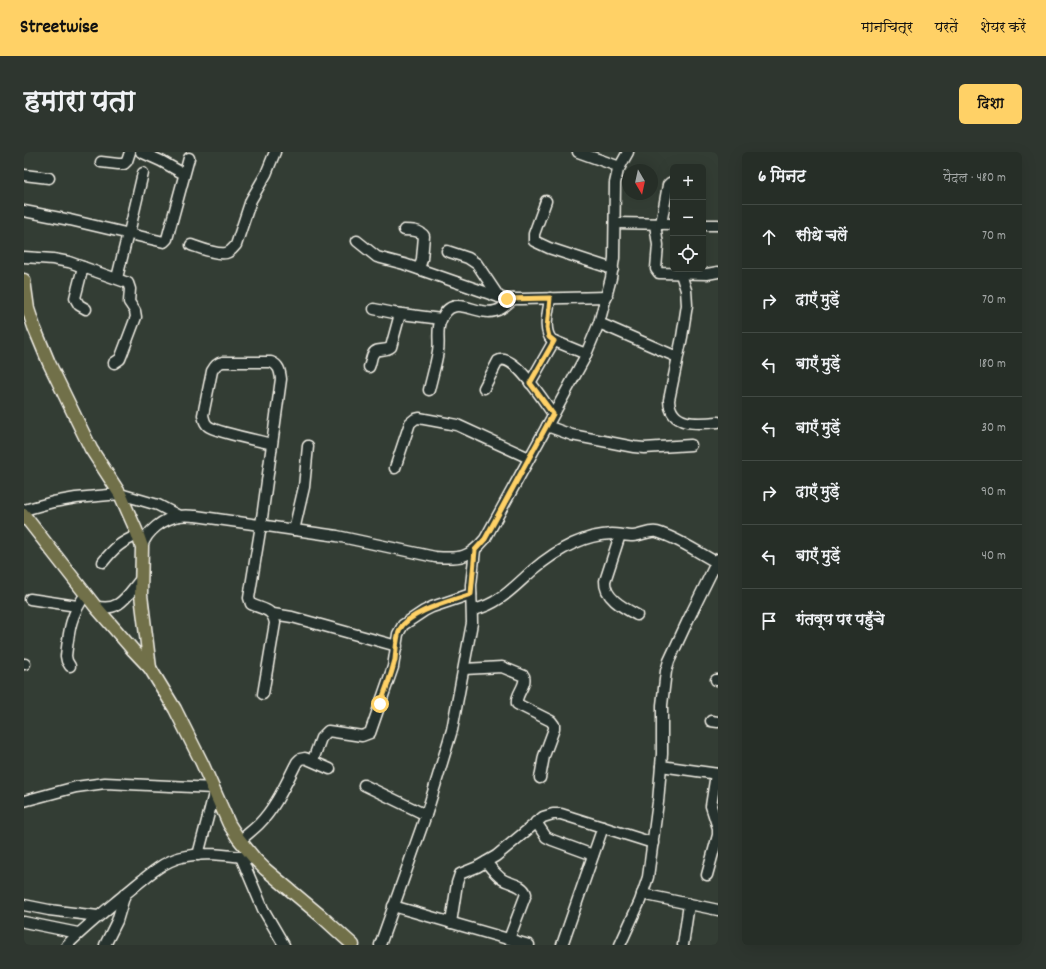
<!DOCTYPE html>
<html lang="hi">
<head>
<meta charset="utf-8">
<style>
  :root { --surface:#262e27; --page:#2e362f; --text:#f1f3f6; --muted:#a4a8a7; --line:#424a44; --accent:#ffd166 }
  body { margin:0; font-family:Dekko,"Playpen Sans Deva",sans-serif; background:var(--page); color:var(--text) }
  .controls { position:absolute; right:12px; top:12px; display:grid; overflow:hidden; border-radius:6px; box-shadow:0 4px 16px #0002 }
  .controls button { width:36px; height:36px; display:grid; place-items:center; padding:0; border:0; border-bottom:1px solid var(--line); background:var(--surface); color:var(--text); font:20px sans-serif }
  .compass { position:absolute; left:598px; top:12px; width:36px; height:36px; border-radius:50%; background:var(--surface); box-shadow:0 4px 16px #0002; rotate:171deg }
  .stop { position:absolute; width:12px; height:12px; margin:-9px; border:3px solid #ffd166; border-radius:50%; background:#fff }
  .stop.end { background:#ffd166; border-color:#fff; box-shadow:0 1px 4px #0008 }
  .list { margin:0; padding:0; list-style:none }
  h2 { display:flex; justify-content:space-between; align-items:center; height:52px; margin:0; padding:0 16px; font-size:17px }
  h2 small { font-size:13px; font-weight:400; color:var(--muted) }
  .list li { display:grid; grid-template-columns:26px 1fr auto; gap:12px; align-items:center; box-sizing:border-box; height:64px; padding:0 16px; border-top:1px solid var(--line) }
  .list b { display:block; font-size:15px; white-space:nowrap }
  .list em { font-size:13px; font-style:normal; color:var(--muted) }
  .icon { flex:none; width:22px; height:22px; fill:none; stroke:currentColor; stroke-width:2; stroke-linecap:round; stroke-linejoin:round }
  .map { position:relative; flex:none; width:694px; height:793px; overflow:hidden; border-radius:6px }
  header { display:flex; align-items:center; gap:24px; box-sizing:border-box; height:56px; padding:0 20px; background:var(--accent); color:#111 }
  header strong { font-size:19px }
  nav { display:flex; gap:22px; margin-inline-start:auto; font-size:14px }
  .intro { display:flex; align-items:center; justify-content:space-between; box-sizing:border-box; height:96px; padding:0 24px }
  h1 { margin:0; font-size:28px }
  .button { padding:10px 18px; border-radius:6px; background:var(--accent); color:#111; font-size:14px; font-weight:700 }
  main { display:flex; gap:24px; padding:0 24px }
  aside { flex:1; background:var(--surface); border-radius:6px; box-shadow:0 4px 16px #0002 }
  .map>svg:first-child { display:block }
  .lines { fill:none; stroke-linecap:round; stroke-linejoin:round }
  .minor-casing { stroke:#f4f1e8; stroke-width:13 }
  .major-casing { stroke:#f4f1e8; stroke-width:15 }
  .minor { stroke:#26332d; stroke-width:10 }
  .major { stroke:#71704a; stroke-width:12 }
  .route { stroke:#ffd166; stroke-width:5 }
</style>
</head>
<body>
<header>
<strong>Streetwise</strong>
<nav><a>मानचित्र</a><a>परतें</a><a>शेयर करें</a></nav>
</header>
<div class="intro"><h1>हमारा पता</h1><a class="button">दिशा</a></div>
<main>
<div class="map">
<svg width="694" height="793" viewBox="0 0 694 793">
  <rect width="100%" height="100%" fill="#333d34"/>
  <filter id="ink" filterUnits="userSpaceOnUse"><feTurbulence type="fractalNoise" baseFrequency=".025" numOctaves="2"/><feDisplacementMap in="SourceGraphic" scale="8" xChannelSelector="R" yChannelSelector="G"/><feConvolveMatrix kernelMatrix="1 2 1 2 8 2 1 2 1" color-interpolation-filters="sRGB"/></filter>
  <g filter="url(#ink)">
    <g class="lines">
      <defs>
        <g id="minor">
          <polyline points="117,0 137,9 160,22"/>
          <polyline points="554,0 596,15"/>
          <polyline points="77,10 94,12 100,12 103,9 106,0"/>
          <polyline points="0,23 25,26"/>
          <polyline points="522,49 510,82 510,89 525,96 589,117"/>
          <polyline points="0,59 46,68 140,90 143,87 165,6"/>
          <polyline points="591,71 649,72"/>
          <polyline points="631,72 634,93 632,117 635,121 683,122 694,120"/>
          <polyline points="637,72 644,33 646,31 649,30"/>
          <polyline points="679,73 694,73"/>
          <path d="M380,78C387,78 396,78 400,84L398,107L395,117"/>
          <polyline points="105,81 119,21"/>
          <polyline points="333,89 353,105 380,112 475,145 483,147 497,147 583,145"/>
          <path d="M167,93C176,96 193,103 202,101C207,100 209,96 212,93L227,48L242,22L251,0"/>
          <polyline points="423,99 444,106 453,112 475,145"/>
          <polyline points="0,105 29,107 45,110 104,131 106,137 105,150 111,159 112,165 98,202 96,207 90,211"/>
          <polyline points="59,115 51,146 55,153 62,157"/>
          <path d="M657,122L662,138L663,153L658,185L645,248C646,275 674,272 694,270"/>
          <polyline points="93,126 104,81"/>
          <path d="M526,146C525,158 518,178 528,188L562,202"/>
          <polyline points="350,157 370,161 417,167"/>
          <polyline points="575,171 653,205"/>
          <path d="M345,215C347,211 347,205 349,202C353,195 362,200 367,195L376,162"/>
          <polyline points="506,231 530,189"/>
          <path d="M460,236L474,209C489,199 521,251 529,262"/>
          <path d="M405,238C408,225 412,212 414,199C416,189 412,178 417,168C429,139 452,165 471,159C478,158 484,151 489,147"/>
          <polyline points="523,274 548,283 610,295 620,296 667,293"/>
          <polyline points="371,316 386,271 391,267 395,266 433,273 505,306"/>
          <polyline points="0,358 29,350 52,346 96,342 134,353 155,364"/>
          <polyline points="270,378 280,335 284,294"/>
          <path d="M596,383L581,429C580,446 600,456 613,463"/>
          <path d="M118,395C122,379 140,366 156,364C161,363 167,364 172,364L313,384L411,405C436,407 445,406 461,387L560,207L575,171L587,126L590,106L591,31L594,18L604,0"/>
          <path d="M79,410C90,396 97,390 114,383"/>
          <polyline points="6,447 53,454"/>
          <path d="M71,454C96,461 103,443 117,427"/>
          <path d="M449,458C474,453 490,435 509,418C530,400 558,383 588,382C595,382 602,384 609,384C617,384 625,378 633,380C654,386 673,400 692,410"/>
          <polyline points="249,462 268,465 373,494"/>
          <polyline points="0,512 1,512"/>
          <path d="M46,514L43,509L42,504C45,478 46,464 62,442"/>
          <path d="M440,517L478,515L500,524C503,534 491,542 493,552L527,569L530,573V577L520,604L516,626"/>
          <polyline points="692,528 694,528"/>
          <path d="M239,542L251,471C248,456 239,458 227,452L225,446L237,373L257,227C256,219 255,213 247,210H199C193,211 191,214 188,219L179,263C180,267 180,271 184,274C191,280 236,289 248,292"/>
          <polyline points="687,569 694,570"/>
          <polyline points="289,608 297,586 304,579 338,584 346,581 369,515 374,482 379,473 400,459 408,455 447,442"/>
          <polyline points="637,614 694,622"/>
          <polyline points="340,633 402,663"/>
          <polyline points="0,649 52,635 81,631 190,636"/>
          <polyline points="512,670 522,685 528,688 569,703"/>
          <path d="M216,689C222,683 229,678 235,672C252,655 262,631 273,610L276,607L281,606L306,617"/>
          <polyline points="174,703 191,638"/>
          <polyline points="217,705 239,757 260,793"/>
          <path d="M462,710C467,716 471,722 478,727C485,732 499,732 502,742L485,787"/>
          <polyline points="683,723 694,683 694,676 687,654 692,622"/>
          <polyline points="618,742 694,758"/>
          <polyline points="0,753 25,758 74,764"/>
          <polyline points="369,754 505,793"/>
          <polyline points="0,770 54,781"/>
          <polyline points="427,771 433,731 436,722 453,715 472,704 519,665 529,662 537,662 629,691"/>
          <path d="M43,793C61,775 81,759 100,743C118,729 136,710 158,705C181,699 208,704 231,707"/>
          <polyline points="81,793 93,769 101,742"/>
          <polyline points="356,793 403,660 428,578 448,471 447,433 451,398"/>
          <polyline points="538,793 579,675"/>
          <polyline points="596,793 616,749 624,725 634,650 638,602 638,553 642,519 645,509 664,468 694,407"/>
          <polyline points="659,793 665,752"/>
        </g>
        <g id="major">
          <polyline points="0,128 4,157 10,175 25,211 67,297 96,342 112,378 118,395 117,443 126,516"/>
          <polyline points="0,363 71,454 109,498 126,516 151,557 178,611 205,672 214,686 231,707 241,717 297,764 329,793"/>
        </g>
      </defs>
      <!-- minor casing -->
      <use href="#minor" class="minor-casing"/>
      <!-- major casing -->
      <use href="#major" class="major-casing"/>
      <!-- minor -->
      <use href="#minor" class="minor"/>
      <!-- major -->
      <use href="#major" class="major"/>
    </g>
  </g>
  <g class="lines" filter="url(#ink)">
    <!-- route -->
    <path class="route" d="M356,552C362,538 367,523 371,508C372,498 372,486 376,477C386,459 428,449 447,442L451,398L461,387L529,262L506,231L530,189L525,185L523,176L526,146L483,147"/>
  </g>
</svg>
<div class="controls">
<button>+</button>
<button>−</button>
<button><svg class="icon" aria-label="locate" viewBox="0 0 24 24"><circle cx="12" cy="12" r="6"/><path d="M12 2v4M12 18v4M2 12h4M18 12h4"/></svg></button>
</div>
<svg class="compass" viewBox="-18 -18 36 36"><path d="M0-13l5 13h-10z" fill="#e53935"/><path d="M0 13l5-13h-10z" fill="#a4a8a7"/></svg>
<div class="stop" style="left:356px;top:552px"></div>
<div class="stop end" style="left:483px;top:147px"></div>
</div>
<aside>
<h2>6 मिनट<small>पैदल · 480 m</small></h2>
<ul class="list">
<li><svg class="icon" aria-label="ahead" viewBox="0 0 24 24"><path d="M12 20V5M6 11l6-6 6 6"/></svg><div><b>सीधे चलें</b></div><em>70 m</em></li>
<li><svg class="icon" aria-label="right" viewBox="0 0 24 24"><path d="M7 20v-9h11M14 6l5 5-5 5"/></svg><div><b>दाएँ मुड़ें</b></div><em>70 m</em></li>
<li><svg class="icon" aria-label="left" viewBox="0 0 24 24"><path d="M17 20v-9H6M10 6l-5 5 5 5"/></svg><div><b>बाएँ मुड़ें</b></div><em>180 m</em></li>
<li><svg class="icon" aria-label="left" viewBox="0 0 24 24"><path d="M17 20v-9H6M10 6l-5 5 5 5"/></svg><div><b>बाएँ मुड़ें</b></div><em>30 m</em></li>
<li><svg class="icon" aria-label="right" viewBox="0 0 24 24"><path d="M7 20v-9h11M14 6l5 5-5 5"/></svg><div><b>दाएँ मुड़ें</b></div><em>90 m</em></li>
<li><svg class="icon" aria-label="left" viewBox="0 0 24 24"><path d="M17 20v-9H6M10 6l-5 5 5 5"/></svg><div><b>बाएँ मुड़ें</b></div><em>40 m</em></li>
<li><svg class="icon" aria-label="arrive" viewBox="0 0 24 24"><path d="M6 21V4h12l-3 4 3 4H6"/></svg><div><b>गंतव्य पर पहुँचे</b></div></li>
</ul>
</aside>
</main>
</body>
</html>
